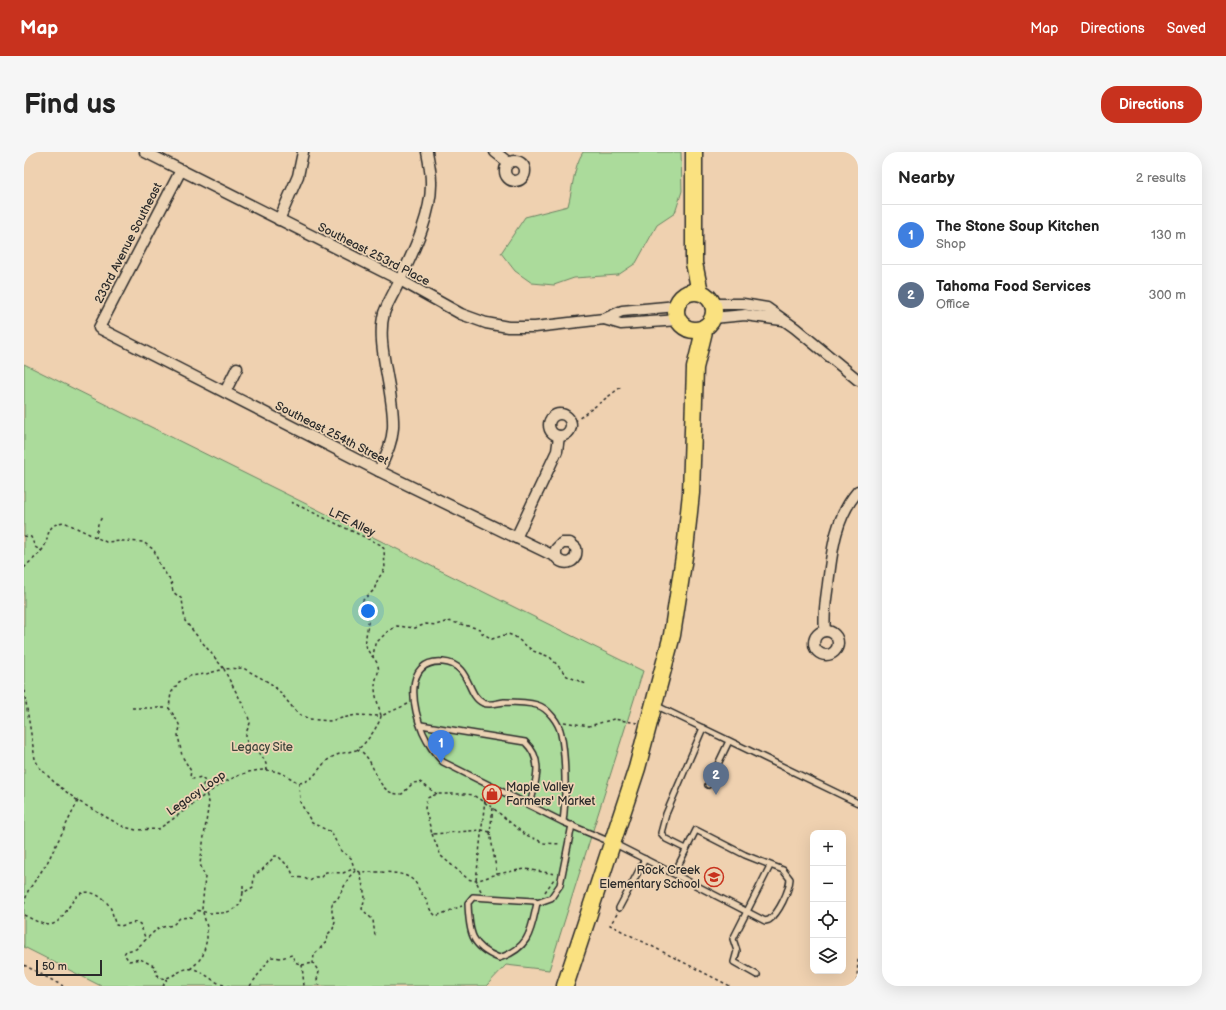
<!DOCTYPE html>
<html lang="en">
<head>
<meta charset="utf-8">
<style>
  :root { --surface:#fff; --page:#f6f6f6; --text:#222; --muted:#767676; --line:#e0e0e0; --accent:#c8321e }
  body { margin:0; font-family:"Balsamiq Sans",sans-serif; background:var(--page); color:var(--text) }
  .controls { position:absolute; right:12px; bottom:12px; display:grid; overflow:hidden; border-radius:8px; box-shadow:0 4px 16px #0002 }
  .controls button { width:36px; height:36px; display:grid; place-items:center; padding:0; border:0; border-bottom:1px solid var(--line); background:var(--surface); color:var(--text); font:20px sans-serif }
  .scale { position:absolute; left:12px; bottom:10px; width:66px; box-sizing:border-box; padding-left:4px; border:2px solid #2b2b2b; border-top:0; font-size:11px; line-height:14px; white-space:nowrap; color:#2b2b2b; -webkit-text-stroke:3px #ecd3b4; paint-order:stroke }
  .you { position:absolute; left:344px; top:459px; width:14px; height:14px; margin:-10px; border:3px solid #fff; border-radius:50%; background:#1a73e8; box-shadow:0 0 0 6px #1a73e833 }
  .badge { display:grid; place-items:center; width:26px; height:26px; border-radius:50%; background:var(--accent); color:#fff; font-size:13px; font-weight:700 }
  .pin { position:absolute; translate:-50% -33px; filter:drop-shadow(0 1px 2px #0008) }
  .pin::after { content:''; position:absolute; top:21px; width:14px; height:12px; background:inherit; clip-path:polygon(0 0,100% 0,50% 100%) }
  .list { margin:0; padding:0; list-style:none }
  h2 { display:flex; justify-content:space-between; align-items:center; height:52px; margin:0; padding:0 16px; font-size:17px }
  h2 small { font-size:13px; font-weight:400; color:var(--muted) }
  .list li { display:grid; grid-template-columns:26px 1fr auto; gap:12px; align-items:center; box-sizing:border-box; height:60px; padding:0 16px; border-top:1px solid var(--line) }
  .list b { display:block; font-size:15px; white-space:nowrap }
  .list p { margin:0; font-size:13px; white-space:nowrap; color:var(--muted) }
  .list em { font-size:13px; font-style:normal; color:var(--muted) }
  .icon { flex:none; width:22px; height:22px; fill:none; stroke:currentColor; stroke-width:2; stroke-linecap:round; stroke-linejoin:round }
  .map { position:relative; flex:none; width:834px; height:834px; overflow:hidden; border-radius:16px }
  header { display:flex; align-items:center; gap:24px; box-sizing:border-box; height:56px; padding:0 20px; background:var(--accent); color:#fff }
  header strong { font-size:19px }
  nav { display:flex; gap:22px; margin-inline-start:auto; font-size:14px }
  .intro { display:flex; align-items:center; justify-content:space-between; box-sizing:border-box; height:96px; padding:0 24px }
  h1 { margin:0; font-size:28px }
  .button { padding:10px 18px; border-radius:16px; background:var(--accent); color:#fff; font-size:14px; font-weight:700 }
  main { display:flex; gap:24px; padding:0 24px }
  aside { flex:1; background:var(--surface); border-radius:16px; box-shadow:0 4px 16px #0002 }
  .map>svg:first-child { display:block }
  .green { fill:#abdb9b; stroke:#6b8363 }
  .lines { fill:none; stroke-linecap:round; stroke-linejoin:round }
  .lane-casing { stroke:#2b2b2b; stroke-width:8 }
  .street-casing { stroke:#2b2b2b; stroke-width:13 }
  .primary-casing { stroke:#2b2b2b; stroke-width:19 }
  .path { stroke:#2b2b2b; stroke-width:1.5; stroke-dasharray:3 3; stroke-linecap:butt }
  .lane { stroke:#ecd3b4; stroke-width:5 }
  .street { stroke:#ecd3b4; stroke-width:10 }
  .primary { stroke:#fae180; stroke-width:16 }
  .labels { text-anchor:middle; stroke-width:3.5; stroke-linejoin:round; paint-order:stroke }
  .street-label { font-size:12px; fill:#2b2b2b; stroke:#ecd3b4 }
  .park-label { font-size:12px; fill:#3e453c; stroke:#ecd3b4 }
  .poi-label { font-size:12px; fill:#2b2b2b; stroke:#ecd3b4; text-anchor:start }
</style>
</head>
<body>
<header>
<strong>Map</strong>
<nav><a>Map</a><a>Directions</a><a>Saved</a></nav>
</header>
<div class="intro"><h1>Find us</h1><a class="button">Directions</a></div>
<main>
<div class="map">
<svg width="834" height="834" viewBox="0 0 834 834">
  <rect width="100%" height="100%" fill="#efd1b0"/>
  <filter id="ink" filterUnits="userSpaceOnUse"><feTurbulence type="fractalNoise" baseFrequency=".025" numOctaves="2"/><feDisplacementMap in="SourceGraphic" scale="8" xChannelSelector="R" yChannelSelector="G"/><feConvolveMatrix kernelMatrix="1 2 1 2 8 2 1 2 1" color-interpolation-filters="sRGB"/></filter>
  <g filter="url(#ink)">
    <!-- green -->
    <g class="green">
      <path d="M559,0H657L658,39L651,61L633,73L612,111L594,123L550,126L530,133L508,131L491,119L477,101L501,65L544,54C549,36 549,16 559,0Z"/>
      <polygon points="0,212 619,519 525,818 482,813 462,834 77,834 0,795"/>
    </g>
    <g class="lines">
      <defs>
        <g id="lane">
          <polyline points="631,553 834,651"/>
          <path d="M397,573L501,590C521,609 511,630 506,653"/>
          <polyline points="684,633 705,589"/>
          <path d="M539,670C542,647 542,604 537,582C535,571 524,556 513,553C503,550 489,550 480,550C472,551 466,554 459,551C442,543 447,512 419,510C378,507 389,558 399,581C404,592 411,602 419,610L539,670L589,691L650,722L672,678L721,703L759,718L766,727C765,739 755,761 745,768L741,769L650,722"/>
          <polyline points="662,697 642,687 637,681 642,662 679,576"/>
          <path d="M449,745L510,749L513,751C507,778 506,796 475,806C447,795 445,780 444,751Z"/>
          <polyline points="513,751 527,746 536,733 548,673"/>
          <polyline points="595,756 621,707"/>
          <polyline points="733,823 710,810 713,799 709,787 746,714"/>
        </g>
        <g id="street">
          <polyline points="121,0 376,128 437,162 462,171 484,175 511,175 580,167 598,159 653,154"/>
          <polyline points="471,0 485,11"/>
          <circle cx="491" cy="19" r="10"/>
          <path d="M157,18L75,176L355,319L532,405C540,416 555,410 552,396L546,391H538L532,397V405"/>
          <polyline points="255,68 274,24 279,0"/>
          <polyline points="689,152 719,152 743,156 771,176 834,228"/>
          <polyline points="689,166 721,163 758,168"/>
          <polyline points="580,167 597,172 655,168"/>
          <polyline points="201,240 213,216"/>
          <circle cx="536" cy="273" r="11"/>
          <path d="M355,319C361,305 368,292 369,276C371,240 351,194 360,161C364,150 371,139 376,128C389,100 408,62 407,30C407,20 405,10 403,0"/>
          <polyline points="492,386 533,299 535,284"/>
          <circle cx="802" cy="491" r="12"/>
          <path d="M801,479C799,463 802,447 804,432C808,398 811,366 834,339"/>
        </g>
        <g id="primary">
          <polyline points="670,0 670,111 676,140"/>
          <circle cx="671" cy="159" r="19"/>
          <polyline points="541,834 613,616 648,483 661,398 667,341 671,216 681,175"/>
        </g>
      </defs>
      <!-- lane casing -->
      <use href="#lane" class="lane-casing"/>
      <!-- street casing -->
      <use href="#street" class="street-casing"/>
      <!-- primary casing -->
      <use href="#primary" class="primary-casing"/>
      <!-- path -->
      <g class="path">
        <polyline points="546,273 597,235"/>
        <path d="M267,350L357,393L360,397L361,417L354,427L350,438L339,448C339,454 344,457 344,463C346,478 335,492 349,505"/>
        <polyline points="0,384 7,385 11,395 18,399"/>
        <polyline points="72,386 74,372 78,365"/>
        <path d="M0,416C6,409 13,405 18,398C27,387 19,373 40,370L82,390L99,389L119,390L130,398L136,414L147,429L149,440L158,447L161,469L200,517L219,516L246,531L256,540L273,561L285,567L305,569L332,563L357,564C356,572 340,595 332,598C323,601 313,601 305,607C294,615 291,629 275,631C269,628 264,624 259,622C216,603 168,657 134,677L112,678L100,675L89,669L54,649L31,631L15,615L11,607L0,538"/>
        <path d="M384,552L357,564C355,554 351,545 351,535C351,521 360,519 349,505L351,492L363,480L373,474L391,476L402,472L412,473L424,469L456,477L458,481L468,487L484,482L490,484L509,499L526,505L543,524L562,532"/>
        <polyline points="108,556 145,556"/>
        <polyline points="540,570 565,574 590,567 613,571"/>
        <path d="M333,597C354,606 349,644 378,642L389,631L396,630L413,642"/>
        <path d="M275,631L276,650L288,671L307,680L317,699L327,706L331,719C347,722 383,715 393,733C396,741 397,740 401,746C406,754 403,756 412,764L438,754"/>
        <polyline points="469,656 466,680 473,722"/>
        <polyline points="466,680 458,678 408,682 401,656 403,646 413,642 442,642 449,643 469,656 500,682 520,691 537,692"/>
        <polyline points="408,682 417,704 444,727 452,729 473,722 501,717 531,722"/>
        <polyline points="336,720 341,745 338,757 349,768 351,784"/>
        <polyline points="219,733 219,741"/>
        <polyline points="457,739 452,729 462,638"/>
        <polyline points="521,740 530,727"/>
        <polyline points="0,752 4,739 23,711 54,649"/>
        <polyline points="593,762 586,773 706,834"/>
        <path d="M0,763C8,767 21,775 29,772C47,765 47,730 73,743C78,746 83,750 86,755C89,760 89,767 92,773L96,774L112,770L116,772L122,788"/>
        <polyline points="0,813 39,834"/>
        <polyline points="278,813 289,811"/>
        <path d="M166,817L173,811L179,803L183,787V775L178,757L181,725L176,712L185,650L179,633L181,629L177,625L169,627L166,625L167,619L158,604L154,583L156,575L154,570L145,556L147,541L155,530L166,524L182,522L200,517C208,535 221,552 226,571C225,575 222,579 222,583C221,601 241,595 243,618"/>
        <polyline points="139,834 143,827"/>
        <path d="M206,834C189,833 183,820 169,817C155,814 147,831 134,825L130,814L116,807L105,809L100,802L102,799L112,797L134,776L149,773L156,766L168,765L173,758C185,762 206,764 215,753C218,750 218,745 219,741L229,735L230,723L238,718L251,704H254L266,716L270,725L280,726L286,729L291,725H297L302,720L319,721L329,717"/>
        <polyline points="226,834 247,805 257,806 268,803 271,810 278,813 280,834"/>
        <polyline points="295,834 293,828 295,820 289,811 290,803 303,789 304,782 309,777 311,769 308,762 308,750 313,748 325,725 331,719"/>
        <polyline points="830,834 833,828 834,807"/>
      </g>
      <!-- lane -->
      <use href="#lane" class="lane"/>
      <!-- street -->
      <use href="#street" class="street"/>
      <!-- primary -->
      <use href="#primary" class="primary"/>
    </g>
  </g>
  <!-- icons -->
  <defs>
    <symbol id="shop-ring" viewBox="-11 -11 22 22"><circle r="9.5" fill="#ecd3b4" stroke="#c8321e" stroke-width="1.5"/><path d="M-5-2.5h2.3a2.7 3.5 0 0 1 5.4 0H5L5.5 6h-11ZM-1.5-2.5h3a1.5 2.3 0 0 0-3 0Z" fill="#c8321e"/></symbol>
    <symbol id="school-ring" viewBox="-11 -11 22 22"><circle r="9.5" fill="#ecd3b4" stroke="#c8321e" stroke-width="1.5"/><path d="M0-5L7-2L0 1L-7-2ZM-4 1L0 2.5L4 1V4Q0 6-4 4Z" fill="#c8321e"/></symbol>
  </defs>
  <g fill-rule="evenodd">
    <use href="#shop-ring" x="457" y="631" width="22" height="22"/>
    <use href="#school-ring" x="679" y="714" width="22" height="22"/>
  </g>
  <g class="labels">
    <!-- street labels -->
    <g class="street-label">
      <text transform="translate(104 91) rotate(-63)" y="4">233rd Avenue Southeast</text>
      <text transform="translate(350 102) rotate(27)" y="4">Southeast 253rd Place</text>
      <text transform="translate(308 281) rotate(27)" y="4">Southeast 254th Street</text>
      <text transform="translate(328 370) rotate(26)" y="4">LFE Alley</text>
      <text transform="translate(172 641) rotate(-35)" y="4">Legacy Loop</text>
    </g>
    <!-- park labels -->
    <g class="park-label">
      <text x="238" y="599">Legacy Site</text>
    </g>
    <!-- poi labels -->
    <g class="poi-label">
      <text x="482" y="639">Maple Valley<tspan x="482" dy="14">Farmers' Market</tspan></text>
      <text x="676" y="722" text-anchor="end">Rock Creek<tspan x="676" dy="14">Elementary School</tspan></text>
    </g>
  </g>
</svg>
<div class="controls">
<button>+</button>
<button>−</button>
<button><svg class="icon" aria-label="locate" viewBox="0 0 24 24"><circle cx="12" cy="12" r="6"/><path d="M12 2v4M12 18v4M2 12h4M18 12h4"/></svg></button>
<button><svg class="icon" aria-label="layers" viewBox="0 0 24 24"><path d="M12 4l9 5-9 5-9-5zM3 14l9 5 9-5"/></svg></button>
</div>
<div class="scale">50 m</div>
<div class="you"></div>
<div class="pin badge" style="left:417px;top:611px;background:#3f7fe0">1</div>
<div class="pin badge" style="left:692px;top:643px;background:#5c6f8a">2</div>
</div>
<aside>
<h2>Nearby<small>2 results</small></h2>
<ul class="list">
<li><span class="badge" style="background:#3f7fe0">1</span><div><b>The Stone Soup Kitchen</b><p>Shop</p></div><em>130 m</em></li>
<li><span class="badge" style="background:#5c6f8a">2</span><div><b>Tahoma Food Services</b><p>Office</p></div><em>300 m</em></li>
</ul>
</aside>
</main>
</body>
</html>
